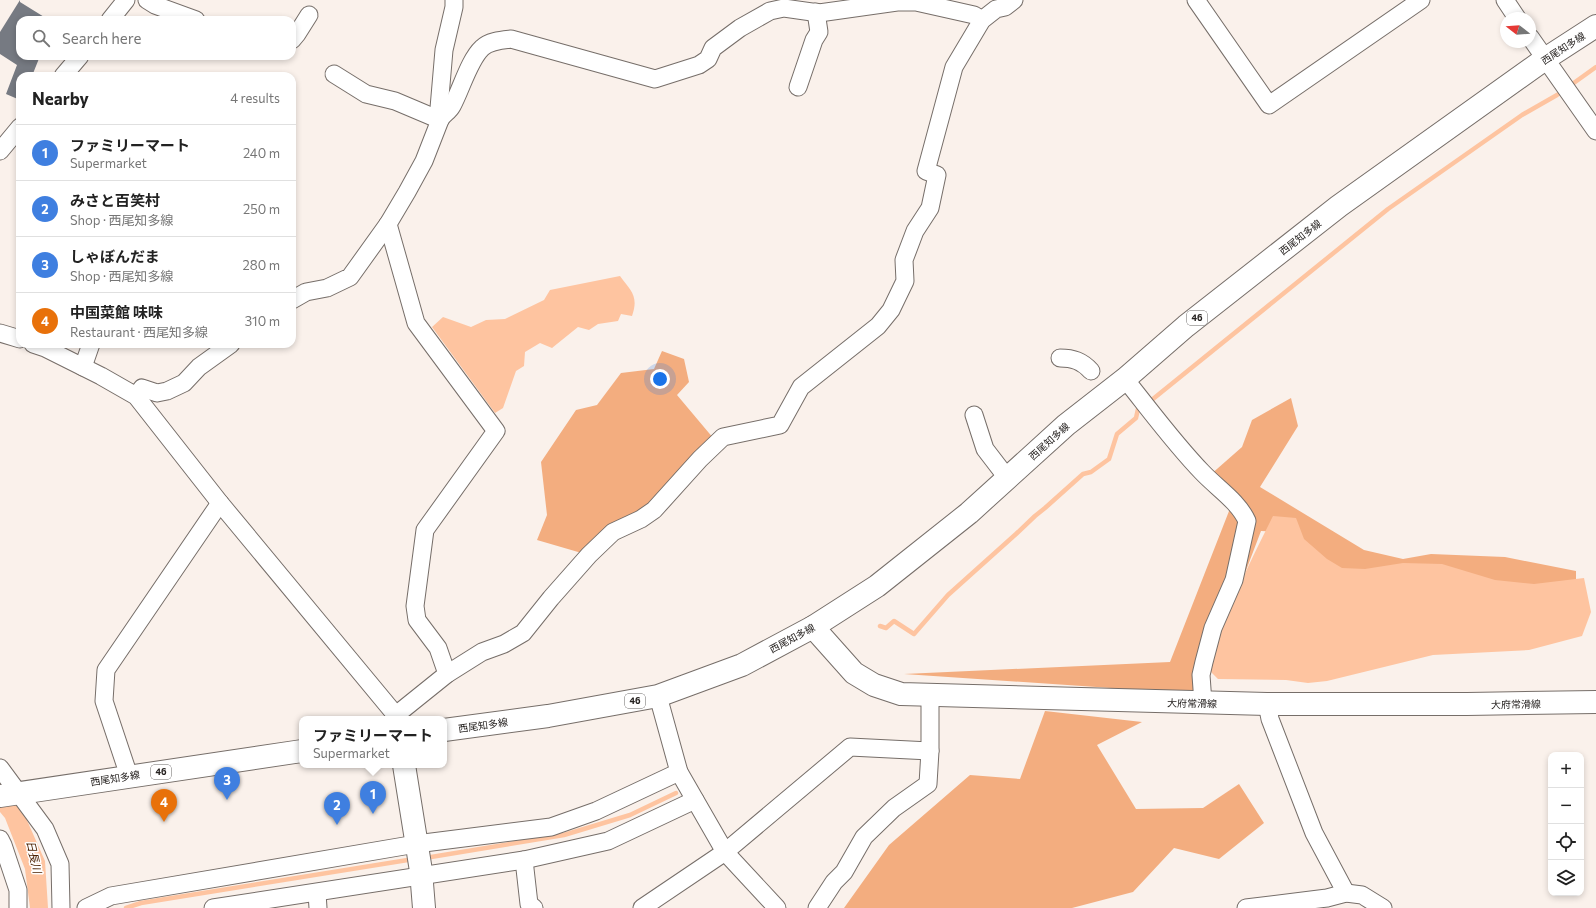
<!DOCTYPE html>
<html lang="en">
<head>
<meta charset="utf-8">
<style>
  :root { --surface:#fff; --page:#f6f6f6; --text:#222; --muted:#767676; --line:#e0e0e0; --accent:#b45309 }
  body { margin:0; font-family:Commissioner,"Noto Sans JP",sans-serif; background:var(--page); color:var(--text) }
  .controls { position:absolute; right:12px; bottom:12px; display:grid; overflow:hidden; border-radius:8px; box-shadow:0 2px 6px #0003 }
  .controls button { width:36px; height:36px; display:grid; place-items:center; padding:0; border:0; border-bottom:1px solid var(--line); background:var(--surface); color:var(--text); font:20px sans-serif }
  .compass { position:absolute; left:1500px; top:12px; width:36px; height:36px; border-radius:50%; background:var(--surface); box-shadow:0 2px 6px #0003; rotate:287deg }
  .you { position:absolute; left:660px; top:379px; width:14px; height:14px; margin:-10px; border:3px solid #fff; border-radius:50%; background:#1a73e8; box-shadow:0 0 0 6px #1a73e833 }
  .badge { display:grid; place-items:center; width:26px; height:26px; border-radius:50%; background:var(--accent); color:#fff; font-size:13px; font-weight:700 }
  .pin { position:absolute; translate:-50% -33px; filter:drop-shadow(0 1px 2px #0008) }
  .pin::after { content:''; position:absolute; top:21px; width:14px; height:12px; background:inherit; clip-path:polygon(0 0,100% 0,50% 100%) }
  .popup { position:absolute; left:299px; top:716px; width:148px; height:52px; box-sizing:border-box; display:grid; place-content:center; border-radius:8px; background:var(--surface); filter:drop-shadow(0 1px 3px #0005); font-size:13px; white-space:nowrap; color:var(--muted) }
  .popup b { font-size:15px; color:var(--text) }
  .popup::after { content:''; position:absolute; left:50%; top:100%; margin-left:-8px; border:8px solid transparent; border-top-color:var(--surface) }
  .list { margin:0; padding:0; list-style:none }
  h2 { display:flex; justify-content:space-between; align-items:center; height:52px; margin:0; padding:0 16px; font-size:17px }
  h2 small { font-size:13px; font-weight:400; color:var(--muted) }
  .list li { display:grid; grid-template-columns:26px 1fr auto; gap:12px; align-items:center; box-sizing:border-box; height:56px; padding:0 16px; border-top:1px solid var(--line) }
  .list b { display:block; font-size:15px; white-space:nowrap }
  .list p { margin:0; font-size:13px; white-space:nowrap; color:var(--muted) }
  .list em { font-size:13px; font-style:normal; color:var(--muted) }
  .icon { flex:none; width:22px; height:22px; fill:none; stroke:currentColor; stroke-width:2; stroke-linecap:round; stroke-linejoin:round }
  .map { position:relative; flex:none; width:1596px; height:908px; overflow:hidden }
  .search { position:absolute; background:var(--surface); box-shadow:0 2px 6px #0003; left:16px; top:16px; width:280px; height:44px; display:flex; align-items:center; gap:10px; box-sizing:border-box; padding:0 14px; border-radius:12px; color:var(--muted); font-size:15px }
  .panel { position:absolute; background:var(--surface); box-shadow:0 2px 6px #0003; left:16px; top:72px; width:280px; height:276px; border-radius:12px }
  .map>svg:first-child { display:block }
  .forest { fill:#f3ad7f }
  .water { fill:#fec4a0 }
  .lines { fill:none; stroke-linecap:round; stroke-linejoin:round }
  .stream { stroke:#fec4a0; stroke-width:4.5 }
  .building { fill:#767a82 }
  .street-casing { stroke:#766e69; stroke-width:19 }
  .secondary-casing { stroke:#766e69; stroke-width:24 }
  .primary-casing { stroke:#766e69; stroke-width:24 }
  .street { stroke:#fff; stroke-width:17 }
  .secondary { stroke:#fff; stroke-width:22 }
  .primary { stroke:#fff; stroke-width:22 }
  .labels { text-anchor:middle; stroke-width:3; stroke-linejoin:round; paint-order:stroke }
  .shield { fill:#fff; stroke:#676463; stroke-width:1 }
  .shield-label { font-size:9px; font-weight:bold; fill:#262220 }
  .street-label { font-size:10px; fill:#262220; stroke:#fff }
  .water-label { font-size:11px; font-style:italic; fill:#4b2000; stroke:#fff }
</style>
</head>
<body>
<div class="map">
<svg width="1596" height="908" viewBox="0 0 1596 908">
  <rect width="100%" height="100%" fill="#faf1eb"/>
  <!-- forest -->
  <g class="forest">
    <polygon points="662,351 684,359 689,382 677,395 714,439 665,508 585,554 537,540 547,515 541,462 576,410 597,405 621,373 654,369"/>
    <polygon points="1291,398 1298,426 1260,487 1364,550 1403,559 1431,554 1505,557 1576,571 1576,586 1484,590 1324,570 1281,532 1261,531 1199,694 904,674 1170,662 1231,506 1209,476 1242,447 1252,420"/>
    <polygon points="1045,711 1142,722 1097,745 1136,809 1203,808 1239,784 1264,823 1219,859 1174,848 1133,892 1072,908 844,908 889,845 970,775 1020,779"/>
  </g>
  <!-- water -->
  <g class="water">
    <path d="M620,276C631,291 639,296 632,316L621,314L618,321L598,324L589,330L578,327L552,348L540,343L525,352L524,366L516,371L503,408L495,413L432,327L443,317L471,327L486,320L505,319L544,300L550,290Z"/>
    <path d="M1273,516L1296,518L1304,539L1327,559L1342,568L1365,569L1403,563L1442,564L1495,580L1534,584L1584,578L1591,612L1582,636L1529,650L1433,655L1327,681L1308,683L1286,680L1218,679L1209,670C1223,616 1248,566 1273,516Z"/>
    <polygon points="0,778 22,809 45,861 48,908 30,908 25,869 5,818 0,812"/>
  </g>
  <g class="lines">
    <!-- stream -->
    <g class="stream">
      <polyline points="1148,403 1388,209 1522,115 1557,95 1596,67"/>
      <polyline points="880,626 886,628 894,621 914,634 948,595 1016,534 1035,516 1045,508 1083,474 1091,472 1109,459 1117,434 1136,418 1138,409 1142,407"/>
      <polyline points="425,858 564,835 630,815 676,793"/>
      <polyline points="126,908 141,903 414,859"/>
    </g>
  </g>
  <!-- building -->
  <polygon class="building" points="20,0 20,2 49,20 20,20 20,56 40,56 32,76 20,76 20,100 6,94 17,65 0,54 0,32"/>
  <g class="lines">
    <defs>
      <g id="street">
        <polyline points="147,0 155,5 196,20"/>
        <polyline points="1196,0 1269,105 1421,0"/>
        <polyline points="1505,0 1517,18"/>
        <polyline points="110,20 126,0"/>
        <polyline points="1530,37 1596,131"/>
        <polyline points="292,40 297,34 309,15"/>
        <polyline points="334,74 366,94 395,101 440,120"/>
        <polyline points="63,76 80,56"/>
        <polyline points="798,87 814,40 819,32 816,12"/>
        <polyline points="443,114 439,108 444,50 454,7 454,0"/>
        <polyline points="0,151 20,127"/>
        <polyline points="388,224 416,323 496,431 425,530 415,606 417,620 438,648 447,674"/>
        <path d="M292,300L306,292L327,288L350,277L388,224L407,192L424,161L440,120C443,114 449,112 452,106C461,90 469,60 482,48C489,41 502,40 511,39L655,79L699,65L708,59L713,48L740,28L770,11L784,8L819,13L897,2H916L974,15L982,20"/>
        <polyline points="0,333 20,339"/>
        <polyline points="33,344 45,348 101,376 136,396 220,503 399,719"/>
        <path d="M1060,358C1073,358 1082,361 1091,371"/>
        <polyline points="83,367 91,344"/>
        <path d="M1125,379C1150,410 1174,443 1202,472C1217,488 1238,501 1247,521L1234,580L1213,628L1204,662L1201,675L1203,703"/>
        <polyline points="136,396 142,388 157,393 167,391 184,383 199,367 231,344"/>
        <polyline points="974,415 985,449 1008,479"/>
        <polyline points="658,696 679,772 725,852 777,908"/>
        <polyline points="1267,704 1270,719 1314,833 1346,893"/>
        <polyline points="396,715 447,674 482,652 504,644 523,633 551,598 589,555 613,532 641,519 654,510 700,459 723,437 780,425 801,387 878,326 891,310 905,281 904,260 915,231 930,208 937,175 926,171 954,67 982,20 996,9 1005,7 1014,0"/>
        <polyline points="0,768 45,829 60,864 61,908"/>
        <polyline points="129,776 104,701 106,670 220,503"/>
        <polyline points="0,839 3,845 18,890 18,908"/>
        <polyline points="524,860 529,904 534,908"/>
        <polyline points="317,893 318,908"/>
        <polyline points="86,908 111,896 416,844 551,827 596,811 679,772"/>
        <polyline points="213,908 524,860 608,841 695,800"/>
        <polyline points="642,908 725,852 850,747 930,751"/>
        <polyline points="817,908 834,882 844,872 864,837 894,808 928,784 930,751 930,695"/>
        <polyline points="1246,908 1327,898 1346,893 1362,895 1383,908"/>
      </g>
      <g id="secondary">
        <polyline points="813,627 854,673 874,685 901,694 1267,704 1467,704 1596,702"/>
        <polyline points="404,765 421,871 424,908"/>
      </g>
      <g id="primary">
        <polyline points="444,730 548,716 658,696 742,665 813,627 877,586 969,513 1066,425 1125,379 1186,326 1339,206 1545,59 1596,26"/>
        <polyline points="0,796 302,751"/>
      </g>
    </defs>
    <!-- street casing -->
    <use href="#street" class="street-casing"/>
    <!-- secondary casing -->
    <use href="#secondary" class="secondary-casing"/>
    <!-- primary casing -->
    <use href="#primary" class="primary-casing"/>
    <!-- street -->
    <use href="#street" class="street"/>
    <!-- secondary -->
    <use href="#secondary" class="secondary"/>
    <!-- primary -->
    <use href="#primary" class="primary"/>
  </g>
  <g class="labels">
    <!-- shield labels -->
    <g class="shield">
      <rect x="1187" y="311" width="20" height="14" rx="3"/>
      <rect x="625" y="694" width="20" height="14" rx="3"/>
      <rect x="151" y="765" width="20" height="14" rx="3"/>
    </g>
    <g class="shield-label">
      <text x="1197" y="321">46</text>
      <text x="635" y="704">46</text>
      <text x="161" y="775">46</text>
    </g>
    <!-- street labels -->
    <g class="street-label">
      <text transform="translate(1563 48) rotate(-33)" y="4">西尾知多線</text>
      <text transform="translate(1300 237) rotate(-38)" y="4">西尾知多線</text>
      <text transform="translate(1049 441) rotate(-42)" y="4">西尾知多線</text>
      <text transform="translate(792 638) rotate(-28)" y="4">西尾知多線</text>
      <text transform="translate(1192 703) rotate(1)" y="4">大府常滑線</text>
      <text transform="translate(1516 704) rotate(-1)" y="4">大府常滑線</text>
      <text transform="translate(483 725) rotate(-8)" y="4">西尾知多線</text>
      <text transform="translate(115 778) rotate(-9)" y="4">西尾知多線</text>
    </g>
    <!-- water labels -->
    <g class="water-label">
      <text transform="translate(34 857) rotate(77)" y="4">日長川</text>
    </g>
  </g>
</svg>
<div class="controls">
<button>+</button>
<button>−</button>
<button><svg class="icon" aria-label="locate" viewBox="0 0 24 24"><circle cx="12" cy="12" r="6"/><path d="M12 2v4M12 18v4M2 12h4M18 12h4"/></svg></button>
<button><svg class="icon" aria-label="layers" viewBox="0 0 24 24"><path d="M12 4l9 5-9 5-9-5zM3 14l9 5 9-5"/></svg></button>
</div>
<svg class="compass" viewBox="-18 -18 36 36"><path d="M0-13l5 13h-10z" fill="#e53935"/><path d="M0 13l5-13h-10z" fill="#767676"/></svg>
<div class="you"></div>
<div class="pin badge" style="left:373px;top:814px;background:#3f7fe0">1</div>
<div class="popup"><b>ファミリーマート</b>Supermarket</div>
<div class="pin badge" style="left:337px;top:825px;background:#3f7fe0">2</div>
<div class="pin badge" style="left:227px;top:800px;background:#3f7fe0">3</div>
<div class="pin badge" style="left:164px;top:822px;background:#e8710a">4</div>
<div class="search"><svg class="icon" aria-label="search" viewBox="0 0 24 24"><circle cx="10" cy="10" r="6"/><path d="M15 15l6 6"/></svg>Search here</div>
<section class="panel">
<h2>Nearby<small>4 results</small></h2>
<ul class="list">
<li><span class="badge" style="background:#3f7fe0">1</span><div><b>ファミリーマート</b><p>Supermarket</p></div><em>240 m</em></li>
<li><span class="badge" style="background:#3f7fe0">2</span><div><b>みさと百笑村</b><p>Shop · 西尾知多線</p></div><em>250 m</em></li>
<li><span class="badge" style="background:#3f7fe0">3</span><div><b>しゃぼんだま</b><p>Shop · 西尾知多線</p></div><em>280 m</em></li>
<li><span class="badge" style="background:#e8710a">4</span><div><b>中国菜館 味味</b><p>Restaurant · 西尾知多線</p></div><em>310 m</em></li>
</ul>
</section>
</div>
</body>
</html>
